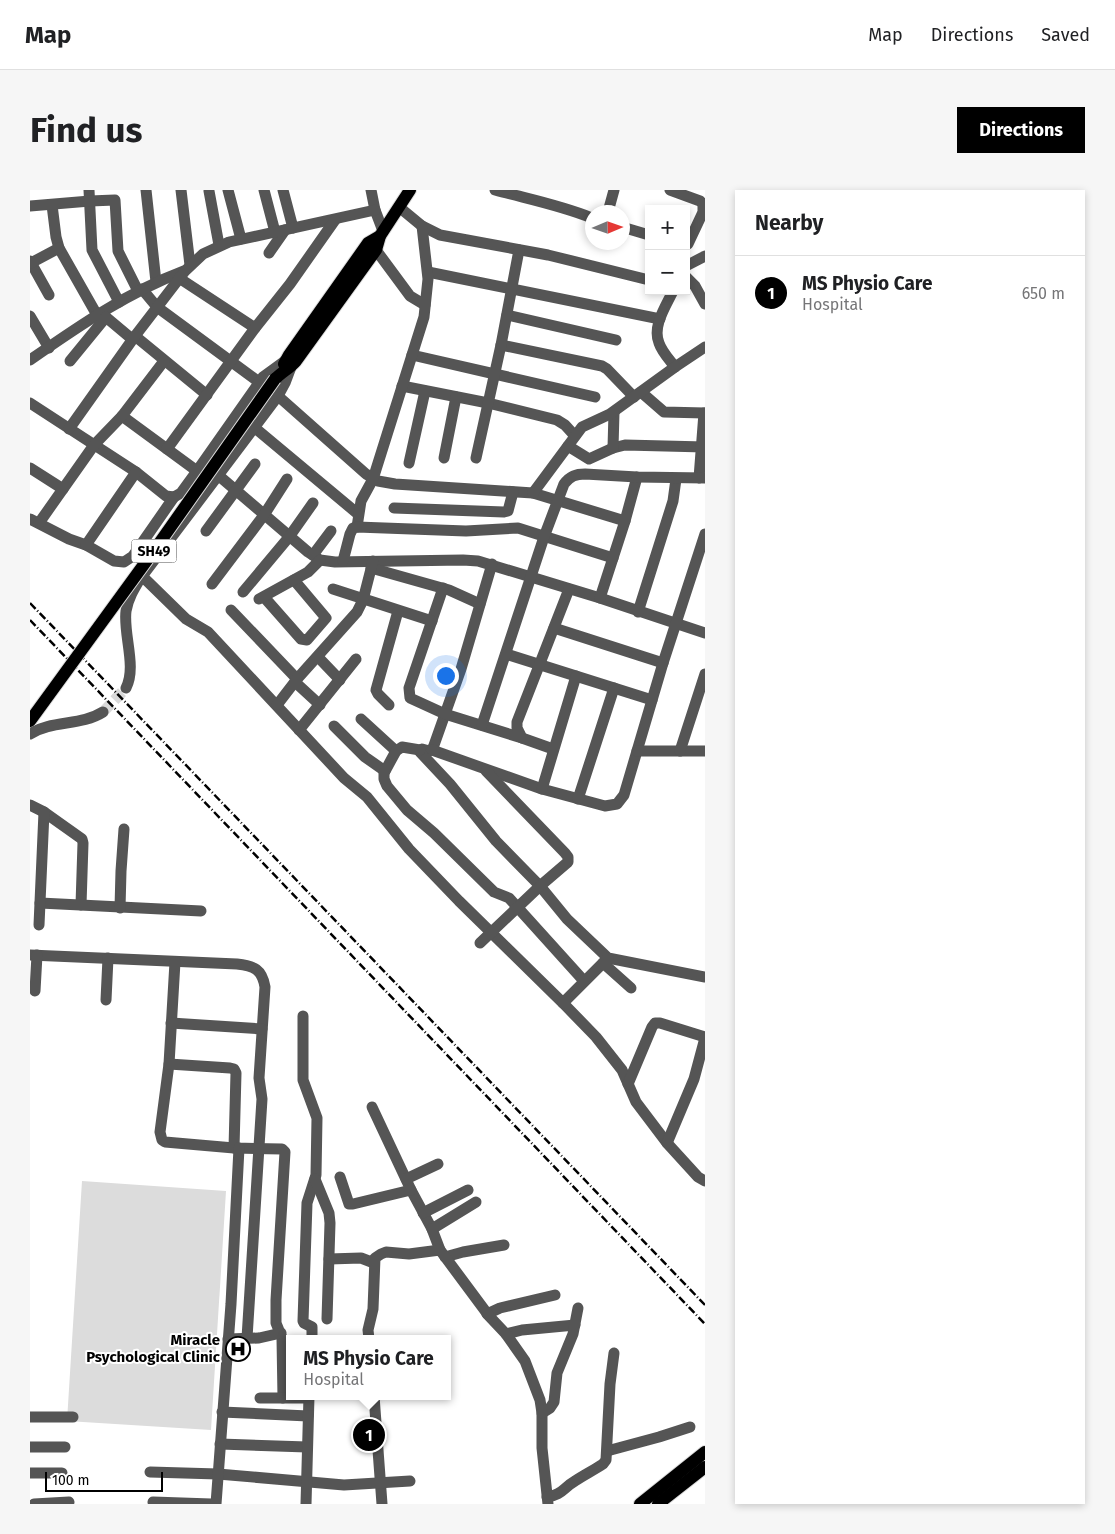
<!DOCTYPE html>
<html lang="en">
<head>
<meta charset="utf-8">
<style>
  :root { --surface:#fff; --page:#f6f6f6; --text:#202124; --muted:#757577; --line:#e0e0e0; --accent:#000 }
  body { margin:0; font-family:"Fira Sans",sans-serif; background:var(--page); color:var(--text) }
  .controls { position:absolute; right:15px; top:15px; display:grid; overflow:hidden; border-radius:0px; box-shadow:0 2px 8px #0003 }
  .controls button { width:45px; height:45px; display:grid; place-items:center; padding:0; border:0; border-bottom:1px solid var(--line); background:var(--surface); color:var(--text); font:25px sans-serif }
  .compass { position:absolute; left:555px; top:15px; width:45px; height:45px; border-radius:50%; background:var(--surface); box-shadow:0 2px 8px #0003; rotate:88deg }
  .scale { position:absolute; left:15px; bottom:12px; width:118px; box-sizing:border-box; padding-left:5px; border:2px solid #000; border-top:0; font-size:14px; line-height:18px; white-space:nowrap; color:#000; -webkit-text-stroke:4px #fff; paint-order:stroke }
  .you { position:absolute; left:415px; top:485px; width:18px; height:18px; margin:-12px; border:4px solid #fff; border-radius:50%; background:#1a73e8; box-shadow:0 0 0 8px #1a73e833 }
  .badge { display:grid; place-items:center; width:32px; height:32px; border-radius:50%; background:var(--accent); color:#fff; font-size:16px; font-weight:700 }
  .pin { position:absolute; translate:-50% -50%; border:2px solid #fff; box-shadow:0 1px 5px #0006 }
  .popup { position:absolute; left:256px; top:1145px; width:165px; height:65px; box-sizing:border-box; display:grid; place-content:center; border-radius:0px; background:var(--surface); filter:drop-shadow(0 1px 4px #0005); font-size:16px; white-space:nowrap; color:var(--muted) }
  .popup b { font-size:19px; color:var(--text) }
  .popup::after { content:''; position:absolute; left:50%; top:100%; margin-left:-10px; border:10px solid transparent; border-top-color:var(--surface) }
  .list { margin:0; padding:0; list-style:none }
  h2 { display:flex; justify-content:space-between; align-items:center; height:65px; margin:0; padding:0 20px; font-size:21px }
  h2 small { font-size:16px; font-weight:400; color:var(--muted) }
  .list li { display:grid; grid-template-columns:32px 1fr auto; gap:15px; align-items:center; box-sizing:border-box; height:75px; padding:0 20px; border-top:1px solid var(--line) }
  .list b { display:block; font-size:19px; white-space:nowrap }
  .list p { margin:0; font-size:16px; white-space:nowrap; color:var(--muted) }
  .list em { font-size:16px; font-style:normal; color:var(--muted) }
  .map { position:relative; flex:none; width:675px; height:1314px; overflow:hidden; border-radius:0px }
  header { display:flex; align-items:center; gap:30px; box-sizing:border-box; height:70px; padding:0 25px; background:var(--surface); border-bottom:1px solid var(--line) }
  header strong { font-size:24px }
  nav { display:flex; gap:28px; margin-inline-start:auto; font-size:18px }
  .intro { display:flex; align-items:center; justify-content:space-between; box-sizing:border-box; height:120px; padding:0 30px }
  h1 { margin:0; font-size:35px }
  .button { padding:12px 22px; border-radius:0px; background:var(--accent); color:#fff; font-size:18px; font-weight:700 }
  main { display:flex; gap:30px; padding:0 30px }
  aside { flex:1; background:var(--surface); border-radius:0px; box-shadow:0 2px 8px #0003 }
  .map>svg:first-child { display:block }
  .green { fill:#dcdcdc }
  .lines { fill:none; stroke-linecap:round; stroke-linejoin:round }
  .minor-tunnel { stroke:#d9d9d9; stroke-width:11; stroke-dasharray:11 5.5; stroke-linecap:butt }
  .major-casing { stroke:#dbdbdb; stroke-width:14 }
  .minor { stroke:#555; stroke-width:11 }
  .major { stroke:#000; stroke-width:12 }
  .rail { stroke:#000; stroke-width:2.5; stroke-dasharray:8 2.5 1 2.5; stroke-linecap:butt }
  .major-bridge-casing { stroke:#dbdbdb; stroke-width:14; stroke-linecap:butt }
  .major-bridge { stroke:#000; stroke-width:12 }
  .labels { text-anchor:middle; stroke-width:4; stroke-linejoin:round; paint-order:stroke }
  .shield { fill:#fff; stroke:#4c4c4c; stroke-width:1 }
  .shield-label { font-size:14px; font-weight:bold; fill:#000 }
  .poi-label { font-size:15px; font-weight:bold; fill:#000; stroke:#fff; text-anchor:end }
</style>
</head>
<body>
<header>
<strong>Map</strong>
<nav><a>Map</a><a>Directions</a><a>Saved</a></nav>
</header>
<div class="intro"><h1>Find us</h1><a class="button">Directions</a></div>
<main>
<div class="map">
<svg width="675" height="1314" viewBox="0 0 675 1314">
  <rect width="100%" height="100%" fill="#fff"/>
  <!-- green -->
  <polygon class="green" points="52,991 196,1001 181,1240 37,1231"/>
  <g class="lines">
    <!-- minor-tunnel -->
    <polyline class="minor-tunnel" points="73,522 96,498"/>
    <defs>
      <g id="major">
        <polyline points="254,174 259,165 338,53 350,46"/>
        <path d="M245,189C252,182 260,178 266,171L346,60L350,46L380,0"/>
        <polyline points="610,1314 675,1262"/>
        <polyline points="628,1314 675,1277"/>
      </g>
    </defs>
    <!-- major casing -->
    <use href="#major" class="major-casing"/>
    <!-- minor -->
    <g class="minor">
      <polyline points="59,0 62,60 89,112"/>
      <polyline points="116,0 126,92"/>
      <polyline points="151,0 160,75"/>
      <polyline points="198,0 211,49"/>
      <polyline points="234,0 245,42"/>
      <polyline points="253,0 263,38"/>
      <polyline points="341,0 345,20 353,41"/>
      <path d="M465,0C498,9 530,15 562,28"/>
      <polyline points="640,0 670,11 673,14 673,22 658,54"/>
      <polyline points="179,1 189,55"/>
      <polyline points="22,15 26,47 29,58 67,125"/>
      <polyline points="0,16 60,11 85,10 88,61 108,101"/>
      <polyline points="369,17 392,36 410,45 518,65 619,90"/>
      <polyline points="578,22 584,0"/>
      <polyline points="592,37 619,45"/>
      <polyline points="346,60 380,106 395,115"/>
      <polyline points="239,63 255,40"/>
      <polyline points="0,71 19,105"/>
      <polyline points="1,73 29,58"/>
      <polyline points="656,76 675,66"/>
      <polyline points="398,82 630,129"/>
      <polyline points="656,87 665,96 675,114"/>
      <polyline points="149,88 225,138"/>
      <polyline points="112,99 127,117 229,192"/>
      <path d="M643,101C636,116 622,136 629,153C632,162 639,169 645,177"/>
      <polyline points="71,123 102,149"/>
      <polyline points="477,125 586,150"/>
      <polyline points="0,126 19,158"/>
      <polyline points="105,146 177,205"/>
      <polyline points="471,155 572,176 577,179 604,207"/>
      <polyline points="382,165 565,207"/>
      <path d="M0,170C49,136 98,102 154,81"/>
      <polyline points="40,171 76,127"/>
      <polyline points="372,196 458,213 527,230 535,235 545,246"/>
      <polyline points="611,202 634,222 675,223"/>
      <polyline points="248,206 336,284 348,291 365,294 503,303 595,331"/>
      <polyline points="0,213 106,282 136,306 144,307 151,303 167,281 233,187 255,171"/>
      <polyline points="92,226 167,281"/>
      <polyline points="225,238 328,324"/>
      <polyline points="39,239 105,146 155,81 173,64 199,52 345,20"/>
      <polyline points="538,256 559,269 583,258 595,255 675,257"/>
      <polyline points="583,258 584,222"/>
      <polyline points="137,259 225,138 260,94 305,30"/>
      <polyline points="414,268 426,207"/>
      <polyline points="446,268 471,155 489,60"/>
      <polyline points="379,273 395,201"/>
      <polyline points="0,278 33,299"/>
      <polyline points="188,285 278,362 290,370 305,372 433,370 448,371 570,408 675,443"/>
      <polyline points="669,288 674,223"/>
      <polyline points="503,303 552,237 580,224 645,177 675,157"/>
      <polyline points="364,318 474,322 478,321 483,302"/>
      <polyline points="0,329 39,349 56,355 84,371 94,372 103,366 144,307"/>
      <polyline points="9,333 64,255 92,226 134,171"/>
      <polyline points="327,337 331,311 343,289 394,127 398,89 392,36"/>
      <polyline points="176,341 225,274"/>
      <polyline points="56,355 106,282"/>
      <polyline points="283,365 301,341"/>
      <polyline points="313,371 320,344 323,338 327,337 436,341 488,338 583,368"/>
      <polyline points="462,374 431,479 403,558 399,561 392,559 390,562 420,594 466,651 510,696 537,729 578,768 675,787"/>
      <polyline points="341,378 419,400 450,414"/>
      <polyline points="112,386 156,429 178,442 314,588 337,607 379,659 429,711 533,813 566,847 592,880 606,912 637,953 668,987 675,991"/>
      <polyline points="182,394 234,325 257,289"/>
      <polyline points="413,398 379,498 380,508 415,524 492,548"/>
      <polyline points="303,399 402,431"/>
      <polyline points="213,402 259,347 283,313"/>
      <polyline points="234,407 271,449 277,450 296,428 264,390"/>
      <polyline points="570,408 595,331 607,287"/>
      <polyline points="229,409 278,382 290,370"/>
      <polyline points="201,420 267,489"/>
      <polyline points="608,422 643,311 646,289"/>
      <polyline points="524,438 633,473"/>
      <polyline points="476,464 622,510"/>
      <polyline points="288,467 310,490"/>
      <polyline points="265,492 290,515"/>
      <path d="M96,498C107,477 93,444 96,421C98,409 104,399 110,389L248,206L255,193L261,177"/>
      <polyline points="247,515 267,489 327,422 333,410 343,371"/>
      <polyline points="359,515 348,504 346,500 368,421"/>
      <polyline points="331,529 366,561"/>
      <path d="M452,535L514,347L534,294C540,286 546,284 555,284L607,287L675,288"/>
      <polyline points="304,536 335,567 355,581"/>
      <polyline points="269,540 326,469"/>
      <path d="M0,544C22,530 51,536 73,522"/>
      <polyline points="523,559 492,548 487,538 487,532 539,399"/>
      <polyline points="390,560 372,557 366,561 354,583 354,589 357,596 377,620 404,643 464,702 479,708 554,791"/>
      <polyline points="402,560 512,599 575,616 587,614 594,605 633,473 675,344"/>
      <polyline points="607,561 675,561"/>
      <polyline points="650,561 675,484"/>
      <polyline points="512,599 546,486"/>
      <polyline points="548,609 584,498"/>
      <polyline points="0,615 14,622 52,649 53,653 51,715"/>
      <polyline points="10,713 171,721"/>
      <polyline points="90,718 91,681 94,639"/>
      <polyline points="9,735 14,622"/>
      <polyline points="450,753 510,696 538,672 538,667 535,663 456,581"/>
      <path d="M0,765L207,774C224,776 232,779 235,797L229,888L232,909L217,1148"/>
      <polyline points="145,772 139,874 130,942 132,950 135,952 204,958 252,959 255,962 246,1110 246,1133 252,1148 253,1208"/>
      <polyline points="573,773 601,798"/>
      <polyline points="5,801 7,765"/>
      <polyline points="76,810 78,768"/>
      <polyline points="533,813 578,768"/>
      <polyline points="273,826 273,890 287,928 286,985 277,1013 273,1131 274,1133 282,1137 282,1149"/>
      <polyline points="141,833 232,839"/>
      <polyline points="139,874 200,878 204,879 206,883 204,958"/>
      <polyline points="598,894 622,837 625,833 630,833 675,847"/>
      <polyline points="342,917 381,1000 402,1039 410,1060"/>
      <polyline points="637,953 664,889 675,848"/>
      <polyline points="310,987 319,1014 323,1014 381,1000"/>
      <polyline points="285,989 299,1023 300,1033 297,1129"/>
      <polyline points="376,989 408,974"/>
      <polyline points="393,1023 438,1000"/>
      <polyline points="402,1039 446,1012"/>
      <polyline points="415,1067 433,1062 474,1055"/>
      <polyline points="299,1069 331,1068 344,1073"/>
      <polyline points="457,1124 470,1118 525,1105"/>
      <polyline points="476,1144 492,1140 545,1135"/>
      <polyline points="198,1149 229,1148 251,1143"/>
      <polyline points="339,1149 338,1140 343,1119 345,1068 351,1064 356,1062 379,1064 410,1060 459,1126 476,1144 495,1171 510,1210 512,1223 512,1258 518,1314"/>
      <polyline points="344,1206 352,1314"/>
      <polyline points="230,1208 279,1208"/>
      <polyline points="192,1222 278,1226"/>
      <polyline points="512,1223 520,1218 524,1212 527,1183 543,1144 548,1118"/>
      <polyline points="0,1227 43,1227"/>
      <polyline points="190,1254 277,1257"/>
      <polyline points="0,1257 35,1257"/>
      <polyline points="577,1261 629,1247 660,1237"/>
      <polyline points="120,1282 188,1284 314,1295 380,1291"/>
      <polyline points="0,1283 32,1283"/>
      <path d="M517,1307C532,1305 533,1298 545,1291C554,1285 564,1280 573,1274L576,1270L580,1194L584,1163"/>
      <polyline points="123,1312 181,1314"/>
      <polyline points="4,1314 39,1312"/>
      <polyline points="186,1314 201,1114 209,958"/>
      <polyline points="276,1314 279,1206"/>
    </g>
    <!-- major -->
    <use href="#major" class="major"/>
    <!-- rail -->
    <g class="rail">
      <polyline points="0,413 675,1115"/>
      <polyline points="0,430 675,1134"/>
    </g>
    <defs>
      <polyline id="major-bridge" points="0,531 123,362 245,189"/>
    </defs>
    <!-- major-bridge casing -->
    <use href="#major-bridge" class="major-bridge-casing"/>
    <!-- major-bridge -->
    <use href="#major-bridge" class="major-bridge"/>
  </g>
  <!-- icons -->
  <defs>
    <symbol id="hospital-ring" viewBox="-11 -11 22 22"><circle r="9.5" fill="#fff" stroke="#000" stroke-width="1.5"/><path d="M-5-5h3v3.5h4V-5h3V5h-3V1.5h-4V5h-3Z" fill="#000"/></symbol>
  </defs>
  <g fill-rule="evenodd">
    <use href="#hospital-ring" x="194" y="1145" width="28" height="28"/>
  </g>
  <g class="labels">
    <!-- shield labels -->
    <rect class="shield" x="101.5" y="349.5" width="45" height="23" rx="4"/>
    <g class="shield-label">
      <text x="124" y="366">SH49</text>
    </g>
    <!-- poi labels -->
    <g class="poi-label">
      <text x="190" y="1155">Miracle<tspan x="190" dy="17">Psychological Clinic</tspan></text>
    </g>
  </g>
</svg>
<div class="controls">
<button>+</button>
<button>−</button>
</div>
<svg class="compass" viewBox="-18 -18 36 36"><path d="M0-13l5 13h-10z" fill="#e53935"/><path d="M0 13l5-13h-10z" fill="#757577"/></svg>
<div class="scale">100 m</div>
<div class="you"></div>
<div class="pin badge" style="left:339px;top:1245px">1</div>
<div class="popup"><b>MS Physio Care</b>Hospital</div>
</div>
<aside>
<h2>Nearby<small></small></h2>
<ul class="list">
<li><span class="badge">1</span><div><b>MS Physio Care</b><p>Hospital</p></div><em>650 m</em></li>
</ul>
</aside>
</main>
</body>
</html>
